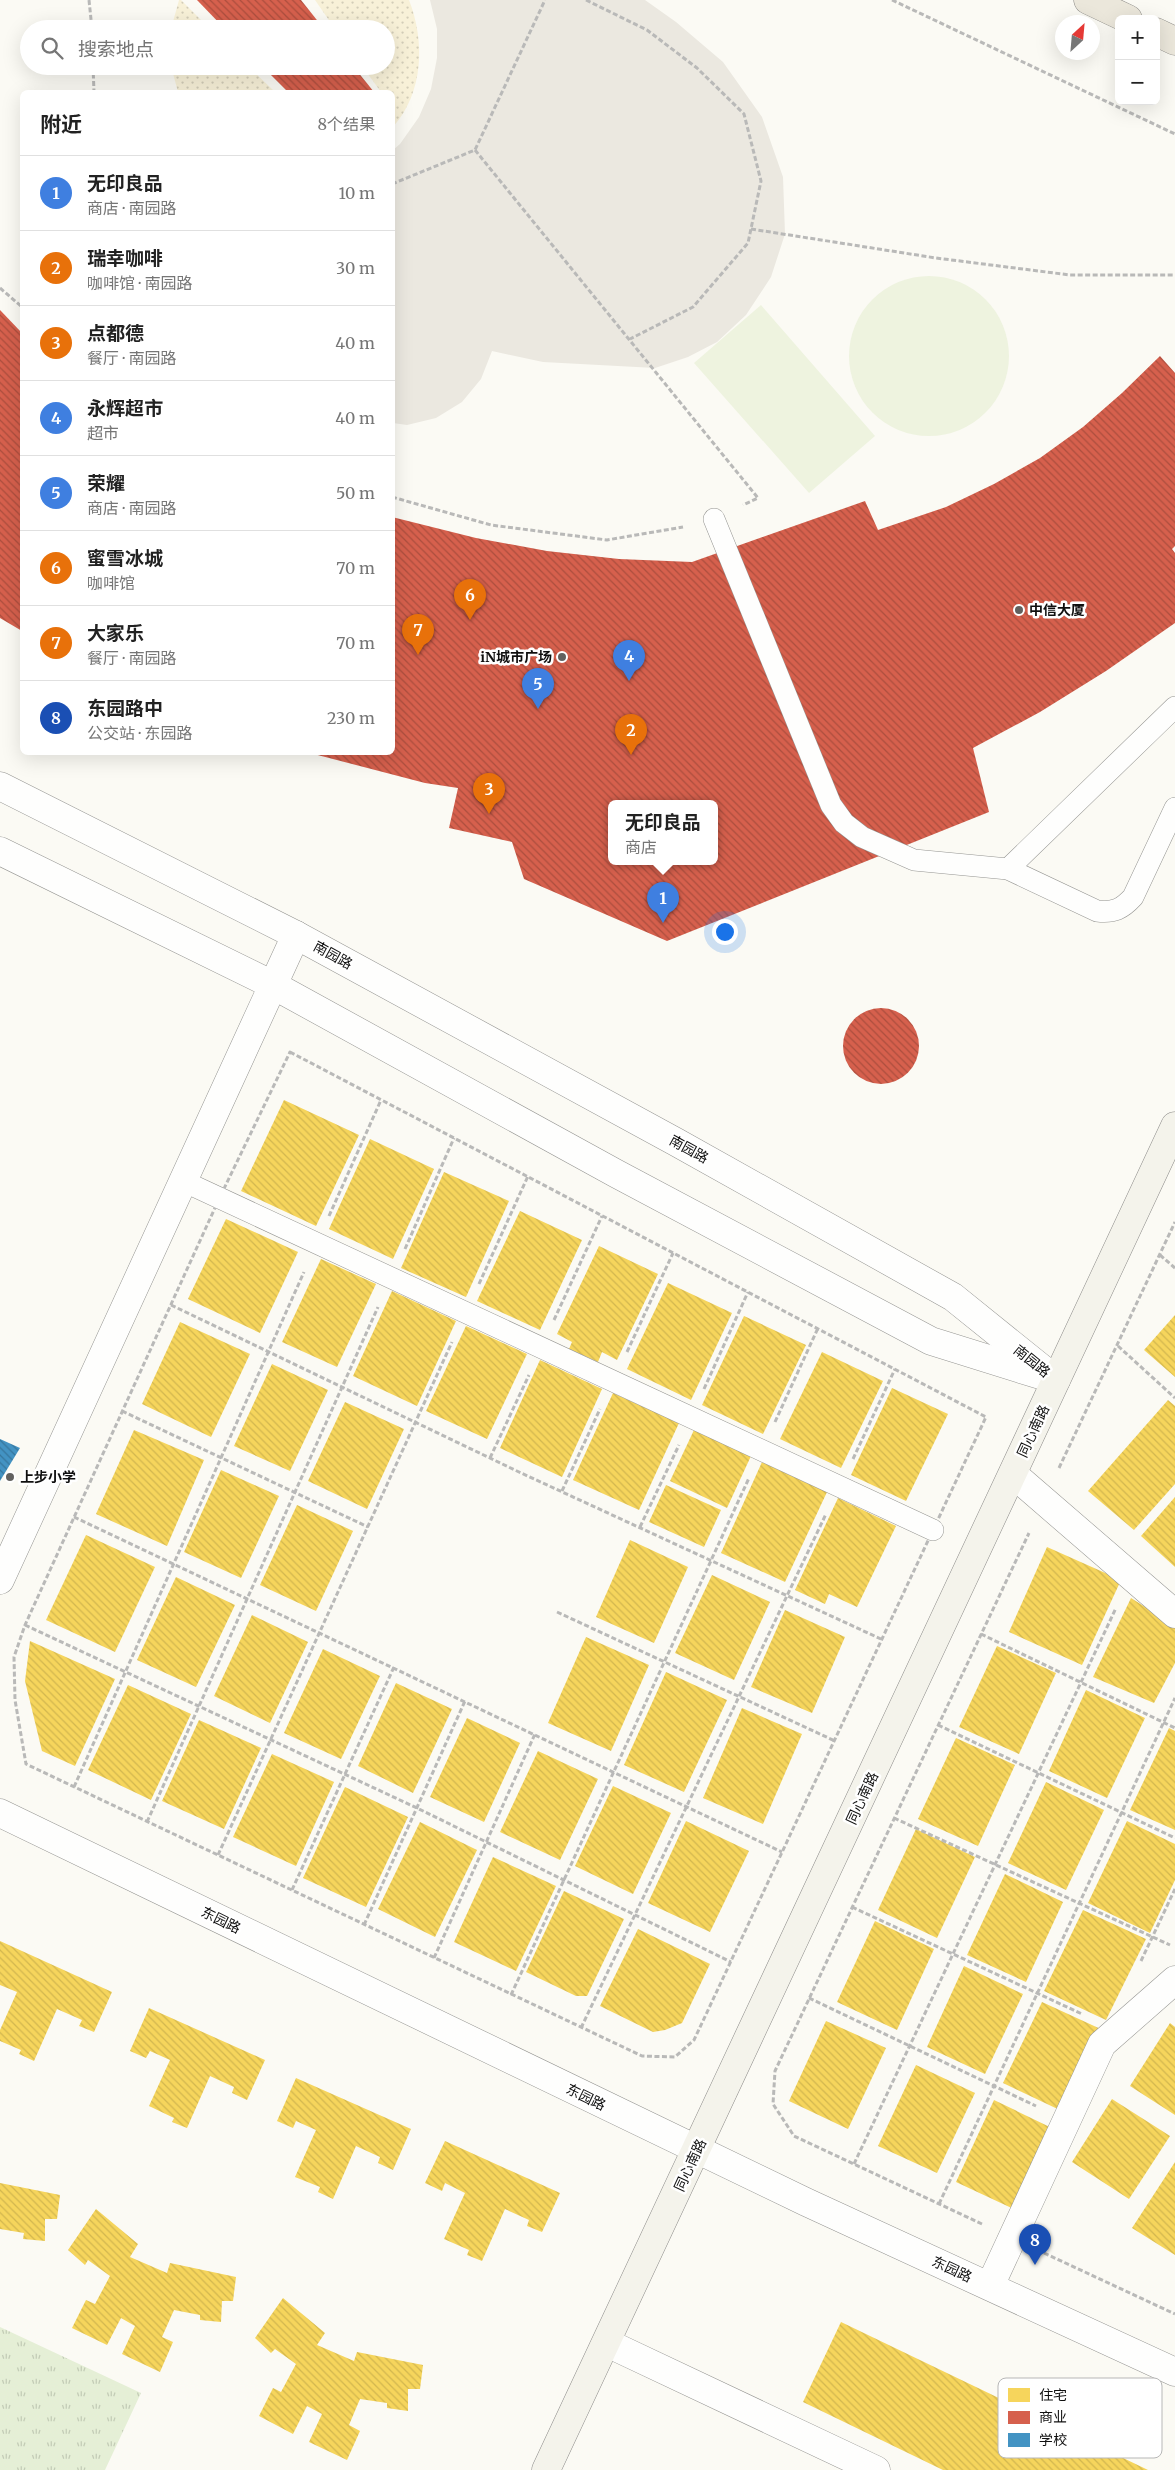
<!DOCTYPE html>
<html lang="zh">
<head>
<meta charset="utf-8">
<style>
  :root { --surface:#fff; --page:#f6f6f6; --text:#222; --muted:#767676; --line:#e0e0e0; --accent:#db2777 }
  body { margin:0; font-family:Merriweather,"Noto Sans SC",serif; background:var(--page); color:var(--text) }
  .controls { position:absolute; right:15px; top:15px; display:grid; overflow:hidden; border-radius:8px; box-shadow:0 5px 20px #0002 }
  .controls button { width:45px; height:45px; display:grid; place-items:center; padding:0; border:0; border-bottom:1px solid var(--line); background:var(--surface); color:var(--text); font:25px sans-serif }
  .compass { position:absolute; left:1055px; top:15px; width:45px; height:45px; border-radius:50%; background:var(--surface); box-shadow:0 5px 20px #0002; rotate:26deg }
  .you { position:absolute; left:724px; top:931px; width:18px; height:18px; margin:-12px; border:4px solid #fff; border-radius:50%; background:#1a73e8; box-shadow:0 0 0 8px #1a73e833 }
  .badge { display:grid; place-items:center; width:32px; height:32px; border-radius:50%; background:var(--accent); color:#fff; font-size:16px; font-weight:700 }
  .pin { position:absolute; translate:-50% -41px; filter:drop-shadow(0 1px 2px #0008) }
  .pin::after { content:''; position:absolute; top:26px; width:18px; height:15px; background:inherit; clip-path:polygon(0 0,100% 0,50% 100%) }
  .popup { position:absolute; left:608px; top:800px; width:110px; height:65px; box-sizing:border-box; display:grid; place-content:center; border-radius:8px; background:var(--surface); filter:drop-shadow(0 1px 4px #0005); font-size:16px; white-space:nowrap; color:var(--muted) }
  .popup b { font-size:19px; color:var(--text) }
  .popup::after { content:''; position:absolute; left:50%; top:100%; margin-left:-10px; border:10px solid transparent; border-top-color:var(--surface) }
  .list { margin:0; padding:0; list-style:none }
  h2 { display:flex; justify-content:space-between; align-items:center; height:65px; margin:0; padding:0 20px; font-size:21px }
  h2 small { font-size:16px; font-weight:400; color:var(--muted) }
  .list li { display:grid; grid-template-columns:32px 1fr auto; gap:15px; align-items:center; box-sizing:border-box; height:75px; padding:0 20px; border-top:1px solid var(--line) }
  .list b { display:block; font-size:19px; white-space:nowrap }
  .list p { margin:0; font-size:16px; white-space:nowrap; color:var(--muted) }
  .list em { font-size:16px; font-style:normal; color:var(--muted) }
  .icon { flex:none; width:28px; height:28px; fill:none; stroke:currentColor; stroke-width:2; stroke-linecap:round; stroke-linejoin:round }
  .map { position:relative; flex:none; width:1175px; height:2470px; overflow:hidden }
  .search { position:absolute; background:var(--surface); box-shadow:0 5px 20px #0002; left:20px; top:20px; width:375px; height:55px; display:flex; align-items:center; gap:12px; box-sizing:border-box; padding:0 18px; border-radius:28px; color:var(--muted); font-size:19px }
  .panel { position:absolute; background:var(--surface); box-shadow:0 5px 20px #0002; left:20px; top:90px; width:375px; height:665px; border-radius:8px }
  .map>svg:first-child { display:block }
  .grass { fill:url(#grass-tufts) }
  .sand { fill:url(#sand-dots) }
  .pitch { fill:#eef3df }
  .plaza { fill:#ebe8e0 }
  .homes { fill:url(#homes-back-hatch) }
  .shops { fill:url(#shops-back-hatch); fill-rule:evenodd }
  .schools { fill:url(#schools-back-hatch) }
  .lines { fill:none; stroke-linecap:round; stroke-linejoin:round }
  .service-casing { stroke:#959592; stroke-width:22 }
  .minor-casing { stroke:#959592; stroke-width:29 }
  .tertiary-casing { stroke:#959592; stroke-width:29 }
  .secondary-casing { stroke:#8c8b89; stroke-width:29 }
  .primary-casing { stroke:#83827f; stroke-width:29 }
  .path { stroke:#b9b9b8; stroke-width:3; stroke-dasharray:5 2.5; stroke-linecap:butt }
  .service { stroke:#fefefd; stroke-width:21 }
  .minor { stroke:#fefefd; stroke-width:28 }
  .tertiary { stroke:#fefefd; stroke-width:28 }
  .secondary { stroke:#f4f3eb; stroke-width:28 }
  .primary { stroke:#ebe7db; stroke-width:28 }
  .poi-dot { fill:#62615f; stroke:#fff; stroke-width:2 }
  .labels { text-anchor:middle; stroke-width:5; stroke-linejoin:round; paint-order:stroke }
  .poi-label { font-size:14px; font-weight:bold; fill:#0f0f0f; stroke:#fff; text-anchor:start }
  .street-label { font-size:14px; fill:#0f0f0f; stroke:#fff }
  .key { fill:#fff; stroke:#b7b7b7; stroke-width:1 }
  .key-label { font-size:14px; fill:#0f0f0f }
</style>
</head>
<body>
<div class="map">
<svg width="1175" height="2470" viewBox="0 0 1175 2470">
  <defs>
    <pattern id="grass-tufts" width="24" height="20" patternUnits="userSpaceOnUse" patternTransform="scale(1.25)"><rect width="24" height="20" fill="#e5efd6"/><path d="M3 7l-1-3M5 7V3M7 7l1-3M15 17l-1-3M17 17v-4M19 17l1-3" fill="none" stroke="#c3ccb6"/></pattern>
    <pattern id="sand-dots" width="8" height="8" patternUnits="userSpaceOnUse" patternTransform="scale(1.25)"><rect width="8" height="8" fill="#f8f1d8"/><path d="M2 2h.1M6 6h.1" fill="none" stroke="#d3cdb8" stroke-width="1.8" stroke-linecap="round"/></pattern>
    <pattern id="homes-back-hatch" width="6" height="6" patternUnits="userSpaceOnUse" patternTransform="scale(1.25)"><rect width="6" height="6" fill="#f6d55c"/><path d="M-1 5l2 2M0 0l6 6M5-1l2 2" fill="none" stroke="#d2b64f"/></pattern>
    <pattern id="shops-back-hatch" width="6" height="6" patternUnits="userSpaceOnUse" patternTransform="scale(1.25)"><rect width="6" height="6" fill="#d6604d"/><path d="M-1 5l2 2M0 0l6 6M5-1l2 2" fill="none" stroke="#ac4e3e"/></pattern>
    <pattern id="schools-back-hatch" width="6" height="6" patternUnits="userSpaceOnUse" patternTransform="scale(1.25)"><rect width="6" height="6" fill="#4393c3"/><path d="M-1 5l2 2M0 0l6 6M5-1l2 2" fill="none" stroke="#36769d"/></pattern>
  </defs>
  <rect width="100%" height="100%" fill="#fbfaf4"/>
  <!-- grass -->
  <polygon class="grass" points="0,2327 141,2393 105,2470 0,2470"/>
  <!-- sand -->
  <g class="sand">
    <polygon points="179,0 181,0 210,29 171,29"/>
    <path d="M315,0H409C425,41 424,92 393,127L392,92H381L362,66H386V29H335Z"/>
    <polygon points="171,66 248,66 275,92 178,92"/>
  </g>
  <!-- pitch -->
  <g class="pitch">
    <circle cx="929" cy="356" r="80"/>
    <polygon points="761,305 875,436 809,493 694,363"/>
  </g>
  <!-- plaza -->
  <polygon class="plaza" points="430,0 645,0 676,22 723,62 762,117 783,177 785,234 771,277 746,315 717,342 688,357 655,368 543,362 492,351 481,379 462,402 436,418 407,425 393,423 393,150 400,144 419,117 431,89 437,58 437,29"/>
  <!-- homes -->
  <g class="homes">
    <polygon points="284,1100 359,1135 316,1226 241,1191"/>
    <polygon points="370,1139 434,1169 393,1259 329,1229"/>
    <polygon points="444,1172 509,1201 466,1297 401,1268"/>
    <polygon points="520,1211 582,1240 540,1330 477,1301"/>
    <polygon points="226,1219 298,1252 260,1333 188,1299"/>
    <polygon points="599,1246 658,1274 617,1360 602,1352 598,1362 569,1349 572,1342 557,1334"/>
    <polygon points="321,1259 376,1284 337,1367 282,1342"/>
    <polygon points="668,1283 732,1313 691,1400 627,1369"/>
    <polygon points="392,1291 456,1321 417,1406 353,1376"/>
    <polygon points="1175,1315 1175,1377 1144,1350"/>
    <polygon points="744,1316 806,1345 763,1434 702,1405"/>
    <polygon points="180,1322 250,1354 211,1437 142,1404"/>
    <polygon points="466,1326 527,1354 487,1439 426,1411"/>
    <polygon points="822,1352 883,1381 841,1468 780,1439"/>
    <polygon points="540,1360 602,1389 562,1477 500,1448"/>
    <polygon points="272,1364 328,1390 290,1471 234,1446"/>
    <polygon points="892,1388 948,1414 906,1501 851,1475"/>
    <polygon points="613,1393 679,1423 639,1510 573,1480"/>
    <polygon points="1168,1400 1175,1406 1175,1484 1134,1530 1088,1491"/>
    <polygon points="345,1402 404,1429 367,1509 308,1481"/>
    <polygon points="134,1430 204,1460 167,1546 96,1514"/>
    <polygon points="694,1430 751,1456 727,1508 670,1481"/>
    <polygon points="762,1462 827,1492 785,1582 721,1553"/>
    <polygon points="221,1470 279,1496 241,1578 184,1552"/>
    <polygon points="666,1485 721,1510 704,1547 649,1522"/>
    <polygon points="1175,1497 1175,1567 1141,1536"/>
    <polygon points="838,1498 896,1526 857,1607 829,1594 825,1604 795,1590"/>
    <polygon points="297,1505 353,1531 316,1611 260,1585"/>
    <polygon points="86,1535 155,1567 115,1652 46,1620"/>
    <polygon points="630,1540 688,1567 654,1643 596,1617"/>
    <polygon points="1047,1547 1121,1580 1082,1665 1009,1632"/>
    <polygon points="712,1575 770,1602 734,1680 675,1653"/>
    <polygon points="176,1577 235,1605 196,1687 137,1660"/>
    <polygon points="1131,1598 1175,1626 1175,1663 1154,1703 1093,1677"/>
    <polygon points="785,1610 845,1637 812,1713 751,1687"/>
    <polygon points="252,1615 308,1642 270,1723 214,1696"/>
    <polygon points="586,1637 649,1665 611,1751 548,1723"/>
    <polygon points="30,1641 115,1679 75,1766 42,1751 25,1681"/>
    <polygon points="997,1646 1056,1673 1019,1754 959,1727"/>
    <polygon points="323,1649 380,1676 341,1759 284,1733"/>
    <polygon points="666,1672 727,1700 684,1792 624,1765"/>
    <polygon points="396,1683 452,1709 413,1793 358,1766"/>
    <polygon points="128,1685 191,1714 151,1800 88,1770"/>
    <polygon points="1086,1690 1145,1718 1107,1798 1049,1771"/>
    <polygon points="742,1708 802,1734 763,1824 703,1798"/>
    <polygon points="467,1718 520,1743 484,1822 430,1797"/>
    <polygon points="199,1720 261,1748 224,1829 162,1801"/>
    <polygon points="1169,1728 1175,1731 1175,1830 1130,1810"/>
    <polygon points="956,1738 1015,1765 978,1846 918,1819"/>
    <polygon points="538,1751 598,1779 560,1860 500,1832"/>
    <polygon points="272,1754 334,1782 296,1866 233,1837"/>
    <polygon points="1046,1782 1104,1810 1066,1890 1008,1863"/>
    <polygon points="613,1786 671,1813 633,1894 575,1866"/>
    <polygon points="345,1787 408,1817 366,1907 303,1878"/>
    <polygon points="686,1821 749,1851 710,1932 648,1903"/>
    <polygon points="1127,1821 1175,1844 1175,1880 1150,1933 1088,1903"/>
    <polygon points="420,1822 477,1850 435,1937 378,1909"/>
    <polygon points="916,1829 975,1857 937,1938 878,1910"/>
    <polygon points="493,1857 556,1886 516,1971 454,1942"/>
    <polygon points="1005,1874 1063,1902 1026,1982 967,1955"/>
    <polygon points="564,1891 624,1919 587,1996 576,1996 526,1972"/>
    <polygon points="1083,1910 1146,1939 1106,2020 1044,1991"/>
    <polygon points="875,1921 934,1949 897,2030 837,2002"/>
    <polygon points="638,1929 710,1964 682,2023 665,2030 653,2032 600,2006"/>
    <polygon points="0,1941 112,1992 94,2032 79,2026 82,2020 57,2009 34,2061 19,2054 21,2050 0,2041 0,2030 17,1992 0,1985"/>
    <polygon points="964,1966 1023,1994 985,2074 927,2047"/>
    <polygon points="1042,2002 1105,2031 1066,2113 1003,2083"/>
    <polygon points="149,2008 265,2060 247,2100 232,2093 234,2087 210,2076 187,2128 172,2122 174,2118 149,2106 170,2060 150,2051 146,2058 130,2051"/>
    <polygon points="826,2021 886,2048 848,2129 789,2101"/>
    <polygon points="1170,2023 1175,2027 1175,2115 1130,2086"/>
    <polygon points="916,2065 975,2093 937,2173 878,2146"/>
    <polygon points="296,2078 411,2129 393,2170 378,2163 380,2157 356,2146 333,2199 318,2192 320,2187 295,2177 316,2130 296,2121 293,2128 277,2121"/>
    <polygon points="1112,2099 1170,2136 1129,2199 1072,2162"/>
    <polygon points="994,2100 1056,2130 1018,2211 956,2182"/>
    <polygon points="445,2141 560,2193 542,2232 527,2226 529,2220 505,2209 482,2261 467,2255 469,2250 444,2239 465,2193 445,2183 442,2191 425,2183"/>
    <polygon points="1175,2162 1175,2255 1132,2228"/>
    <polygon points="0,2183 60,2195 57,2219 45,2219 45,2241 23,2239 24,2233 0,2229"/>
    <polygon points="96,2209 138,2244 130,2257 167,2273 170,2263 236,2277 233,2301 222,2301 221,2322 200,2320 200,2315 174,2310 162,2337 173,2342 160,2372 122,2354 135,2326 121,2318 107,2345 72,2328 86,2300 95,2304 110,2276 88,2260 85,2265 68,2250"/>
    <polygon points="283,2298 325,2333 317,2345 354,2361 357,2352 423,2365 420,2389 408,2389 408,2411 387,2408 387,2403 360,2399 349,2425 360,2431 347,2460 309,2442 322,2414 307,2406 293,2434 259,2416 273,2388 281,2392 296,2364 275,2349 271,2353 255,2338"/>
    <polygon points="841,2322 1148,2470 943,2470 803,2402"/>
  </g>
  <!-- shops -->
  <g class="shops">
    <polygon points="197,0 301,0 324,29 225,29"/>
    <polygon points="262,66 353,66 374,92 288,92"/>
    <polygon points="0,310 22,333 22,631 0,618"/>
    <path d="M1160,356L1175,373V546L1172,549L1175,553V623L1106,671L1040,712L973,748L989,812L667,941L524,879L512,842L449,828L458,788L425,783L310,753L392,752V517L476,538L547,551L619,559L692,562L865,501L878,530L946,507L994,484L1040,458L1083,427L1122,393ZM612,804H714V862H612Z"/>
    <circle cx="881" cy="1046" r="38"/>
  </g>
  <!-- schools -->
  <polygon class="schools" points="0,1439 20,1448 0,1481"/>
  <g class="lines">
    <defs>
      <g id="service">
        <path d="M714,519L831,805L844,823L862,837L914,860L1008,869L1097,911C1114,913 1122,909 1133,897L1175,808"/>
        <polyline points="1008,869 1175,707"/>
        <polyline points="183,1181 933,1530"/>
      </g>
      <g id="minor">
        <polyline points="1013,1474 1175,1614"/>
        <polyline points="0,1580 296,935"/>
        <polyline points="990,2286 1102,2044 1175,1980"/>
        <polyline points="607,2343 876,2470"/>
      </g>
      <g id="tertiary">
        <polyline points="0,786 296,935 676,1142 953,1297 1056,1380"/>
        <polyline points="0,851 273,985 617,1174 931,1341 1040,1375"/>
        <polyline points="0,1813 806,2202 1175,2372"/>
      </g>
      <polyline id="secondary" points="546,2470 1175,1126"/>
      <g id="primary">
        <polyline points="1088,0 1128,19"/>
        <polyline points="1156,32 1175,41"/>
      </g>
    </defs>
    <!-- service casing -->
    <use href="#service" class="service-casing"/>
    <!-- minor casing -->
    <use href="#minor" class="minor-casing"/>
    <!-- tertiary casing -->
    <use href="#tertiary" class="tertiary-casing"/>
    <!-- secondary casing -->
    <use href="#secondary" class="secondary-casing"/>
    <!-- primary casing -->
    <use href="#primary" class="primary-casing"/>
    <!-- path -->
    <g class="path">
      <polyline points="89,0 92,29"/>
      <polyline points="586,0 647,30 697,68 744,114 761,181 748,243 693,307 630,339"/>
      <polyline points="892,0 1175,134"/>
      <polyline points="93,66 94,92"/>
      <polyline points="475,150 758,498 743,505"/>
      <polyline points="392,184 475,150 545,0"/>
      <polyline points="751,229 936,258 1070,275 1175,275"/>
      <polyline points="0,288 22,307"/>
      <polyline points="392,497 491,525 607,540 683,527"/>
      <polygon points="290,1052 986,1417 694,2040 675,2057 642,2056 26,1764 15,1700 14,1657 25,1625 219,1199"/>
      <polyline points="329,1216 381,1100"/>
      <polyline points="405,1249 454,1138"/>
      <polyline points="1160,1255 1175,1268"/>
      <polyline points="479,1284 528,1176"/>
      <polyline points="171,1305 519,1472 881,1639"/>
      <polyline points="554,1320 602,1216"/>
      <polyline points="1118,1346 1175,1398"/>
      <polyline points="627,1352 673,1253"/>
      <polyline points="704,1389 748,1292"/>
      <polyline points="122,1411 368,1527"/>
      <polyline points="775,1422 818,1328"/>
      <polyline points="490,1458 529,1375"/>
      <polyline points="853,1459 895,1369"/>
      <polyline points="1059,1468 1175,1222"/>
      <polyline points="562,1491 600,1409"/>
      <polyline points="74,1517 782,1852"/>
      <polyline points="640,1527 679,1445"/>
      <polyline points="557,1612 835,1741"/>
      <polyline points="25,1625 417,1808 731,1962"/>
      <polyline points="981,1634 1175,1728"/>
      <polyline points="938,1725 1175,1838"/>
      <polyline points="74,1787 304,1272"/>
      <polyline points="894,1818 1170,1945"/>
      <polyline points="147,1822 378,1307"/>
      <polyline points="218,1855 452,1342"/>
      <polyline points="292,1890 394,1667"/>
      <polyline points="852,1907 1082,2014"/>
      <polyline points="364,1925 465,1701"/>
      <polyline points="434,1958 535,1734"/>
      <polyline points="1141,1961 1175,1889"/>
      <polyline points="511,1995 749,1478"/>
      <polyline points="809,1998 1036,2106"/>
      <polyline points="581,2028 826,1514"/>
      <polyline points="854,2164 1116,1608"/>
      <polyline points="939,2204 1175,1698"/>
      <polyline points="982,2224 794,2136 773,2104 775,2071 1029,1533"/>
      <polyline points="1044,2253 1175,2314"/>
    </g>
    <!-- service -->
    <use href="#service" class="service"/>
    <!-- minor -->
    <use href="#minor" class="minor"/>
    <!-- tertiary -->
    <use href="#tertiary" class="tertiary"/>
    <!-- secondary -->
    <use href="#secondary" class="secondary"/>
    <!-- primary -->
    <use href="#primary" class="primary"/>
  </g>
  <!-- markers -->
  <g class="poi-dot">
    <circle cx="1019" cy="610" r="5"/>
    <circle cx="562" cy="657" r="5"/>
    <circle cx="10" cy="1477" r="5"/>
  </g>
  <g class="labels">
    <!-- poi labels -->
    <g class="poi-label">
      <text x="1029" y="615">中信大厦</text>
      <text x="552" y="662" text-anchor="end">iN城市广场</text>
      <text x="20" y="1482">上步小学</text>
    </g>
    <!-- street labels -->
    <g class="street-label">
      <text transform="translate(333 955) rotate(29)" y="5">南园路</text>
      <text transform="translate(689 1149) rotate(29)" y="5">南园路</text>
      <text transform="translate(1032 1361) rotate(39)" y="5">南园路</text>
      <text transform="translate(1033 1431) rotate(-65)" y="5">同心南路</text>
      <text transform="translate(862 1798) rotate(-65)" y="5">同心南路</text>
      <text transform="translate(221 1920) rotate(26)" y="5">东园路</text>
      <text transform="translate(586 2097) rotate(26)" y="5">东园路</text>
      <text transform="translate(690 2165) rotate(-65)" y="5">同心南路</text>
      <text transform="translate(952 2269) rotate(25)" y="5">东园路</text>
    </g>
  </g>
  <!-- legend -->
  <rect x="998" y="2378" width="164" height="80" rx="8" class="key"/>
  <rect x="1008" y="2388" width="22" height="14" fill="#f6d55c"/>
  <rect x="1008" y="2411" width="22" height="13" fill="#d6604d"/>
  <rect x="1008" y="2433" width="22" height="14" fill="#4393c3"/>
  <g class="key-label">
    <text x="1039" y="2400">住宅</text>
    <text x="1039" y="2422">商业</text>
    <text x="1039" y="2445">学校</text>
  </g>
</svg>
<div class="controls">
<button>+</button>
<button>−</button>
</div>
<svg class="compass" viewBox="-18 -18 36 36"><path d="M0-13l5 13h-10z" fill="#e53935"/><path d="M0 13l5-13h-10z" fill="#767676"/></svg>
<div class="you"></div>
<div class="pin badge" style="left:663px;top:923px;background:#3f7fe0">1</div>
<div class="popup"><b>无印良品</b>商店</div>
<div class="pin badge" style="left:631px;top:755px;background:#e8710a">2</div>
<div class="pin badge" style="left:489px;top:814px;background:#e8710a">3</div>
<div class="pin badge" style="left:629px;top:681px;background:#3f7fe0">4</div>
<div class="pin badge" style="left:538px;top:709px;background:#3f7fe0">5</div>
<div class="pin badge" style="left:470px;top:620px;background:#e8710a">6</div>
<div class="pin badge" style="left:418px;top:655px;background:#e8710a">7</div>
<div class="pin badge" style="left:1035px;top:2265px;background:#1a4fb4">8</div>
<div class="search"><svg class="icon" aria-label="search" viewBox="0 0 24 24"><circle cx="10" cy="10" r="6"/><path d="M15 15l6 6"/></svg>搜索地点</div>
<section class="panel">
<h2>附近<small>8个结果</small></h2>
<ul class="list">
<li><span class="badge" style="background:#3f7fe0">1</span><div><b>无印良品</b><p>商店 · 南园路</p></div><em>10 m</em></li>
<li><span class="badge" style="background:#e8710a">2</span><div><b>瑞幸咖啡</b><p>咖啡馆 · 南园路</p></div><em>30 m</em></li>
<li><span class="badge" style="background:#e8710a">3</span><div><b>点都德</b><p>餐厅 · 南园路</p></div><em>40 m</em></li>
<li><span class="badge" style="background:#3f7fe0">4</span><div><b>永辉超市</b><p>超市</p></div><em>40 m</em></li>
<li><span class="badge" style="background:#3f7fe0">5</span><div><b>荣耀</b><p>商店 · 南园路</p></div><em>50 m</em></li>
<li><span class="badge" style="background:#e8710a">6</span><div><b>蜜雪冰城</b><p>咖啡馆</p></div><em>70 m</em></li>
<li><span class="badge" style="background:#e8710a">7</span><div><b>大家乐</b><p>餐厅 · 南园路</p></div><em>70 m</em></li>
<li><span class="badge" style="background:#1a4fb4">8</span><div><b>东园路中</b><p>公交站 · 东园路</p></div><em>230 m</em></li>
</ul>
</section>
</div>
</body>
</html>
